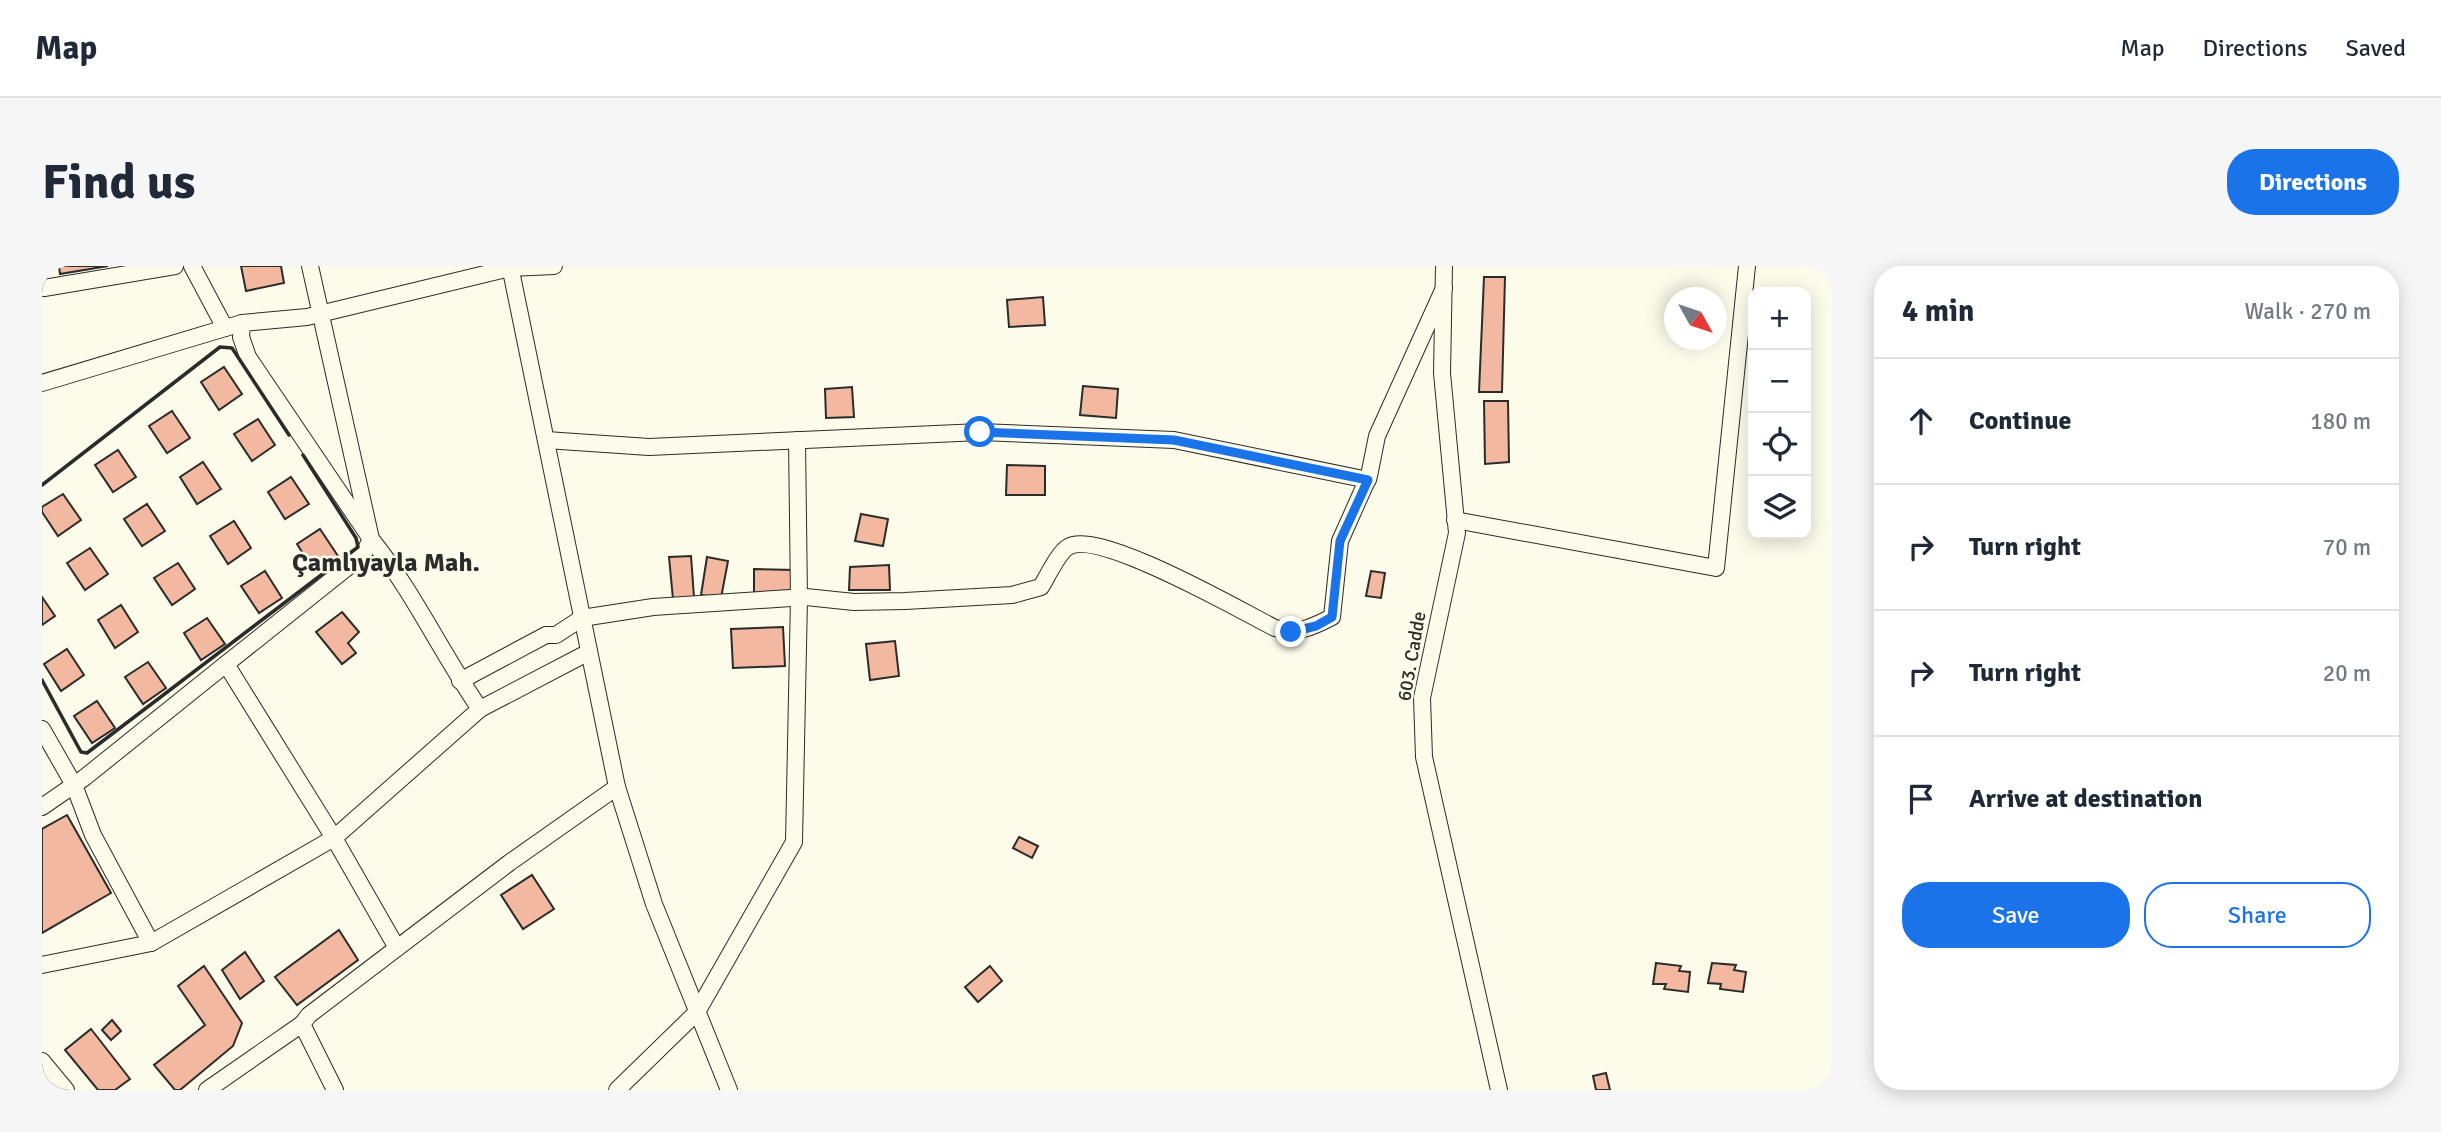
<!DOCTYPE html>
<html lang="en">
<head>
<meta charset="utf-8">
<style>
  :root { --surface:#fff; --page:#f6f6f7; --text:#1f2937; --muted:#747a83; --line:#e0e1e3; --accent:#1a73e8 }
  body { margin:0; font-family:Signika,sans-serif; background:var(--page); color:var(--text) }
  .controls { position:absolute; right:21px; top:21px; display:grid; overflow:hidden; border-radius:14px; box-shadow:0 4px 18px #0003 }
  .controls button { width:63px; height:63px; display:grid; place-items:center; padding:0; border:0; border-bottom:2px solid var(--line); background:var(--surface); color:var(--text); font:35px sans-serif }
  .compass { position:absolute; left:1622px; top:21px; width:63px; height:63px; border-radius:50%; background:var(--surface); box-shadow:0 4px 18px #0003; rotate:130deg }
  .stop { position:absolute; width:21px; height:21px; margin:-16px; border:5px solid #1a73e8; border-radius:50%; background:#fff }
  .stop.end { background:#1a73e8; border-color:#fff; box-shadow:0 2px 7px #0008 }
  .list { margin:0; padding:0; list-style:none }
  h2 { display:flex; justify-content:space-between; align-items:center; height:91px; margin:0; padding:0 28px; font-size:30px }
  h2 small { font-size:23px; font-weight:400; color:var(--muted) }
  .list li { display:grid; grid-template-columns:46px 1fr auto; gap:21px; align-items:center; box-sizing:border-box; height:126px; padding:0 28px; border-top:2px solid var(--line) }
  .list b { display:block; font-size:26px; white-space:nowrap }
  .list em { font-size:23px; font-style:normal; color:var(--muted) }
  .actions { display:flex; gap:14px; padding:21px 28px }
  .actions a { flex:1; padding:16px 0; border:2px solid var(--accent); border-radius:28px; text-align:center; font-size:24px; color:var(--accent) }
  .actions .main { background:var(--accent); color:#fff }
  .icon { flex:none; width:38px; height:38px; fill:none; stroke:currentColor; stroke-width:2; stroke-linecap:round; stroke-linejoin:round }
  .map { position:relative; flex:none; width:1790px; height:824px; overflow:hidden; border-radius:28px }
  header { display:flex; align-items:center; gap:42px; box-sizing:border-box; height:98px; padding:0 35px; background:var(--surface); border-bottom:2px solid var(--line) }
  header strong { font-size:33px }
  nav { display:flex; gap:38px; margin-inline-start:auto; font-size:24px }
  .intro { display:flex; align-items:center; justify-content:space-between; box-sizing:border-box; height:168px; padding:0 42px }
  h1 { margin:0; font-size:49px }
  .button { padding:18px 32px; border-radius:28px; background:var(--accent); color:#fff; font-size:24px; font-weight:700 }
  main { display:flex; gap:42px; padding:0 42px }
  aside { flex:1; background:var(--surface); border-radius:28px; box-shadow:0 4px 18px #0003 }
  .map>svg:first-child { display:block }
  .building { fill:#f2b8a0; stroke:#2b2b2b; stroke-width:2 }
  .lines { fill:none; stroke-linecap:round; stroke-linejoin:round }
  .minor-casing { stroke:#2b2b2b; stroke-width:18 }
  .minor { stroke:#fdfbea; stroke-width:16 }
  .wall { stroke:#2b2b2b; stroke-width:3.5 }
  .route { stroke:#1a73e8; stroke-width:9 }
  .labels { text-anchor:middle; stroke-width:5; stroke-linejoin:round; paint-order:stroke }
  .street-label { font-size:19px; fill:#2b2b2b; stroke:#fdfbea }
  .district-label { font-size:26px; font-weight:bold; fill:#2b2b2b; stroke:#fdfbea }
</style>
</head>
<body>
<header>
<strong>Map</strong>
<nav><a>Map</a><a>Directions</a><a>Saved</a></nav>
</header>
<div class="intro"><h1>Find us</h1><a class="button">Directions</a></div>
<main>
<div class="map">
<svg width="1790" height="824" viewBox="0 0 1790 824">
  <rect width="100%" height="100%" fill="#fdfbea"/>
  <!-- building -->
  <g class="building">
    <polygon points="17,0 66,0 18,8"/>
    <polygon points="199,0 239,0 242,17 204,25"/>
    <polygon points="1442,11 1463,11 1460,126 1437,126"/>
    <polygon points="1001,31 1003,59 967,61 965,34"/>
    <polygon points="182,101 200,128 177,144 159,116"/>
    <polygon points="1041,120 1076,123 1074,152 1038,149"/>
    <polygon points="810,121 812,151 784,152 783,123"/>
    <polygon points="1442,135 1466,135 1467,196 1443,198"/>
    <polygon points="130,145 148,172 125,187 107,160"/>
    <polygon points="216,153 233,179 210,195 192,168"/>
    <polygon points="76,184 94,211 71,226 53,199"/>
    <polygon points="161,196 179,223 155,238 138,211"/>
    <polygon points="965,199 1003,200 1003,229 964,229"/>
    <polygon points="249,211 267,238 243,253 226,226"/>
    <polygon points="21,228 39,254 16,270 0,246 0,241"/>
    <polygon points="105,238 123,265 100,280 82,253"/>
    <polygon points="819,248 846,253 841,280 813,275"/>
    <polygon points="192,255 209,282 186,298 168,270"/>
    <polygon points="278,263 296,290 272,305 255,278"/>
    <polygon points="48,282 66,308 43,324 25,297"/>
    <polygon points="649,290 652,331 631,333 627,291"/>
    <polygon points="665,291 686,295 679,332 659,329"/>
    <polygon points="136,297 153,323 130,339 112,312"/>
    <polygon points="847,299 848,324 807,324 808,301"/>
    <polygon points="712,303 752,304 752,328 712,327"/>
    <polygon points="223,305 240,332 217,347 199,320"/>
    <polygon points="1329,305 1343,307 1339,332 1324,330"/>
    <polygon points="0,331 13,350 0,359"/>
    <polygon points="79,339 96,366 73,382 56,354"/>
    <polygon points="300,346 317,366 306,377 314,387 300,398 274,366"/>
    <polygon points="165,352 183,378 159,394 142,367"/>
    <polygon points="741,361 743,400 691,402 689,363"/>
    <polygon points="853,375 857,410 828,414 824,378"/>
    <polygon points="25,383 42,409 19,425 2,398"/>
    <polygon points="106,396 124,422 101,438 83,411"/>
    <polygon points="55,435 73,462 50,477 32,450"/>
    <polygon points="25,549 69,627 0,667 0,563"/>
    <polygon points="977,571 996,580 990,592 971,582"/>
    <polygon points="490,609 512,643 481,663 459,629"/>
    <polygon points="297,664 316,694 255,739 233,711"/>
    <polygon points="203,686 222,715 198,733 180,704"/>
    <polygon points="1614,697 1639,700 1637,705 1648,706 1646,726 1622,723 1624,718 1611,718"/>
    <polygon points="1670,697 1694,699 1692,704 1704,706 1701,726 1678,723 1679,718 1666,717"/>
    <polygon points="162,700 200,757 191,780 138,824 133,824 112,799 163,759 136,720"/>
    <polygon points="948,700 960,715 936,736 923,721"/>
    <polygon points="70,754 79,765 69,774 60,764"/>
    <polygon points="49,763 88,813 73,824 56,824 23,784"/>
    <polygon points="1564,807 1568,824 1554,824 1551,810"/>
  </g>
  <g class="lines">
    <defs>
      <g id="minor">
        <polyline points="150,0 183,62"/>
        <path d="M268,0L329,273C371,325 400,388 438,443L547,386"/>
        <polyline points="468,0 575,521 612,638 687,824"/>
        <polyline points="1402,0 1400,107 1415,267 1380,432 1382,491 1457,824"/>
        <polyline points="2,22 133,0"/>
        <polyline points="0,117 200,57"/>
        <polyline points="504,174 607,181 938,166 1132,174 1326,214"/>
        <polyline points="1413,254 1674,302 1705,0"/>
        <path d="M418,415L504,369H514L540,352L611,341L764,331L812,336L863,335L970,329L999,321C1005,311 1017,286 1026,281C1056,262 1199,345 1233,362C1256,368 1269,362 1290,351L1298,275L1327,210L1335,170L1402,22"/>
        <polyline points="0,463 32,519 51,569 109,677"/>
        <polyline points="0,541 42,512 184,398"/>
        <polyline points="355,682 292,572 438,443"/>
        <polyline points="0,699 109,677 292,572 184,398 321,289 329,273 206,91 199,71 200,57 265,51 468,2 512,0"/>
        <polyline points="0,795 24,824"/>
        <polyline points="165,824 260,758"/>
        <polyline points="293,824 260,758 267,749 467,597 575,521"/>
        <polyline points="575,824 655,746 752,576 757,332 755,174"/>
      </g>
    </defs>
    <!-- minor casing -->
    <use href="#minor" class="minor-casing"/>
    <!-- minor -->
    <use href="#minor" class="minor"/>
    <!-- wall -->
    <g class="wall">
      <polyline points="0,219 178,81 190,82 247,169"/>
      <polyline points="0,414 39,486 45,487 316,281 314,272 261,189"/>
    </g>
  </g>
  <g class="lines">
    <!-- route -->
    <polyline class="route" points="938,166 1132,174 1326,214 1298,275 1290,351 1274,360 1249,366"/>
  </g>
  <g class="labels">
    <!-- street labels -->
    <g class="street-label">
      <text transform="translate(1369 390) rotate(-80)" y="7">603. Cadde</text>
    </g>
    <!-- district labels -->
    <g class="district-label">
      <text x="344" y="305">Çamlıyayla Mah.</text>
    </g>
  </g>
</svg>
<div class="controls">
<button>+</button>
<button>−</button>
<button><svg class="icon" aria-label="locate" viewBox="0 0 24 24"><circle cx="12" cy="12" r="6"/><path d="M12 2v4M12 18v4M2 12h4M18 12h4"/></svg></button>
<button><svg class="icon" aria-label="layers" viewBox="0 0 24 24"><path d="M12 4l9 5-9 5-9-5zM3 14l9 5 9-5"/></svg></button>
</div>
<svg class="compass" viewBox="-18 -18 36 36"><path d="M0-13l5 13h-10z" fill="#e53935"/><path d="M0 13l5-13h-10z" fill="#747a83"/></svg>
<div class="stop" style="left:938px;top:166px"></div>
<div class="stop end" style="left:1249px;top:366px"></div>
</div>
<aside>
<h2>4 min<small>Walk · 270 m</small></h2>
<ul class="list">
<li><svg class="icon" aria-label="ahead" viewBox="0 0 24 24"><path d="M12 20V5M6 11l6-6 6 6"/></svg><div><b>Continue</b></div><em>180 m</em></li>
<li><svg class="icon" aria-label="right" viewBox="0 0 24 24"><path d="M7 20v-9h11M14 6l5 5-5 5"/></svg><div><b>Turn right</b></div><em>70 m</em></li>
<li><svg class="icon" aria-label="right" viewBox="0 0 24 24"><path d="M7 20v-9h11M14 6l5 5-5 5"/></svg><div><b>Turn right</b></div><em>20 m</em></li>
<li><svg class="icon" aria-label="arrive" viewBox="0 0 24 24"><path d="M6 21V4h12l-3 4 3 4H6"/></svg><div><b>Arrive at destination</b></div></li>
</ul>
<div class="actions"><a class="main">Save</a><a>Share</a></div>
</aside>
</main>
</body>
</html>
